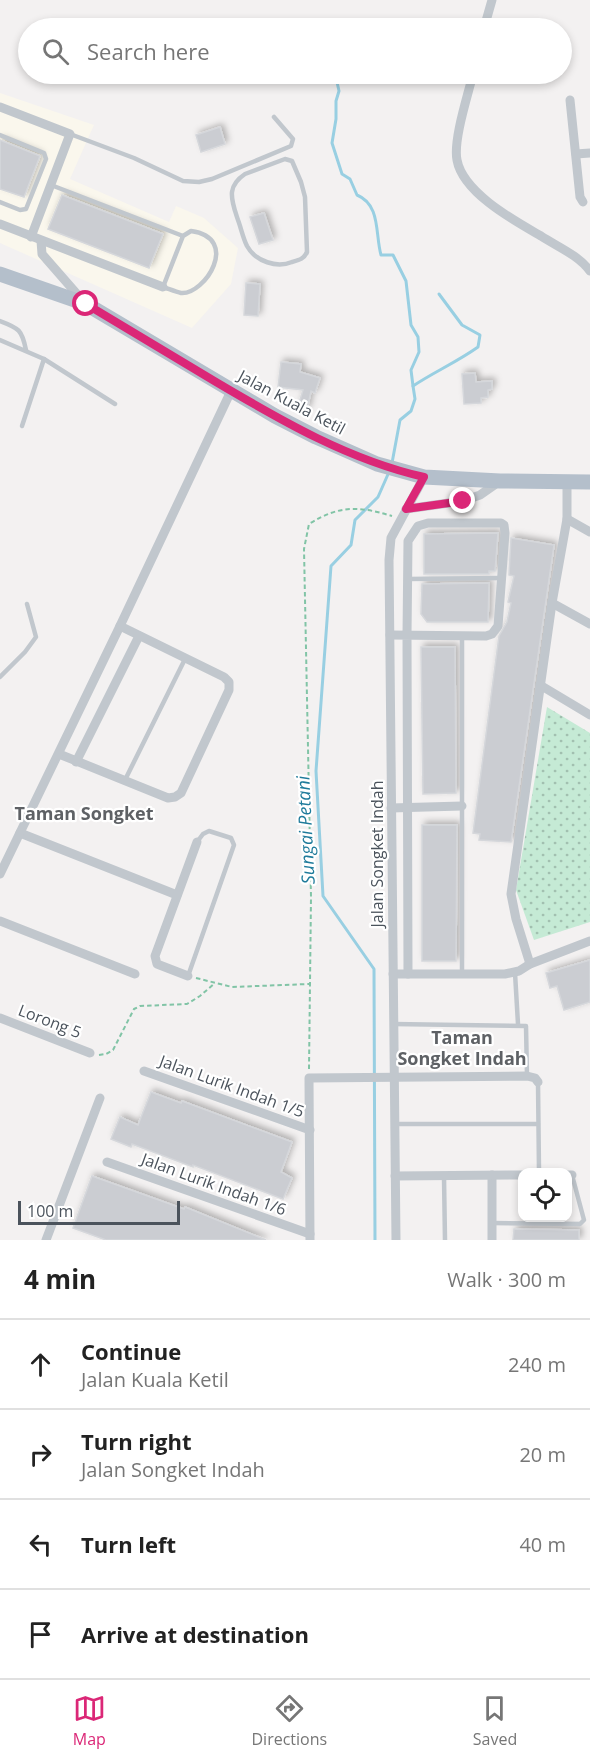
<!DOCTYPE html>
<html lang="en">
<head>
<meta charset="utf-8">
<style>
  :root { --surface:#fff; --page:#f6f6f6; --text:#222; --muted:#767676; --line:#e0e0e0; --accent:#db2777 }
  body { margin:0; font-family:"Open Sans",sans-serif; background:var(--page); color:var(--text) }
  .controls { position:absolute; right:18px; bottom:18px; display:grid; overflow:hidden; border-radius:12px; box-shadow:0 3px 9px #0003 }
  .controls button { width:54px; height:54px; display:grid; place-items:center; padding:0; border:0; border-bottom:2px solid var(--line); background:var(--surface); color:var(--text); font:30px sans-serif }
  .scale { position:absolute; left:18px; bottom:15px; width:162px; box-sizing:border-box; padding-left:6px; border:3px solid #4b535c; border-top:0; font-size:16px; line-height:21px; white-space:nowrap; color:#4b535c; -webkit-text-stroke:4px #fff; paint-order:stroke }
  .stop { position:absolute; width:18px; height:18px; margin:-14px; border:4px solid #db2777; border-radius:50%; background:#fff }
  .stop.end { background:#db2777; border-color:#fff; box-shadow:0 2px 6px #0008 }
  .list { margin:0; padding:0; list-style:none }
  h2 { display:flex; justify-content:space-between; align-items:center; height:78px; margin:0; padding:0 24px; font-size:26px }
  h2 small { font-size:20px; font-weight:400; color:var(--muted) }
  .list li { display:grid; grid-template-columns:39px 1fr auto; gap:18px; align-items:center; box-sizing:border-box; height:90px; padding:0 24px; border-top:2px solid var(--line) }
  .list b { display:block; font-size:22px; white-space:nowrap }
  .list p { margin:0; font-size:20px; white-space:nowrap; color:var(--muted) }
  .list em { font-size:20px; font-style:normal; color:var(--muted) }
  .icon { flex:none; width:33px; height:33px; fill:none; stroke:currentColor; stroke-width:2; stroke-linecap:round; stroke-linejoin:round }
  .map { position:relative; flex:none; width:590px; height:1240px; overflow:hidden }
  .search { position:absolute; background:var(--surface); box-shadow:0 3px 9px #0003; left:18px; right:18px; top:18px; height:66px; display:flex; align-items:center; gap:15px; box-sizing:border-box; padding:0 21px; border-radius:33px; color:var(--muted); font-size:22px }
  .sheet { height:438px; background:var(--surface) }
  nav { display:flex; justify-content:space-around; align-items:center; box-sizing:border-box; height:84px; border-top:2px solid var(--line); background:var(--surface); font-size:16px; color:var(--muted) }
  nav a { display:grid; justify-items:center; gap:3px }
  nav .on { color:var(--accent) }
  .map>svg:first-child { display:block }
  .commercial { fill:#faf7ed }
  .park { fill:url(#park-dots) }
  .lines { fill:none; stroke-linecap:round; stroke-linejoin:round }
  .stream { stroke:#98cfe2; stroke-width:3 }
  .building { fill:#cbcdd2; stroke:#d5d7db; stroke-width:1.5; filter:url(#shadow) }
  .path { stroke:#81c4a6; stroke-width:2; stroke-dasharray:4.5 3; stroke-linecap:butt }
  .lane { stroke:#c1c7cd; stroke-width:4.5 }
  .street { stroke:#c1c7cd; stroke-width:9 }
  .primary { stroke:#b4bfcb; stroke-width:15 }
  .route { stroke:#db2777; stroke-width:8 }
  .labels { text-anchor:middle; stroke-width:4.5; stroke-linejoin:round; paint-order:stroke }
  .street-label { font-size:16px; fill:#4b535c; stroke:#fff }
  .neighbourhood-label { font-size:18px; font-weight:bold; fill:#5e6165; stroke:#fff }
  .water-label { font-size:18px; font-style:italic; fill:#1f7b9b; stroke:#fff }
</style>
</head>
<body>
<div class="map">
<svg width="590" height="1240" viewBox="0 0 590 1240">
  <defs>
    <pattern id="park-dots" width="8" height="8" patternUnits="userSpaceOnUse" patternTransform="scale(1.5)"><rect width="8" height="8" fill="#c5ead5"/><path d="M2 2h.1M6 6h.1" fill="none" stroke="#a2c0b0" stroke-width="1.8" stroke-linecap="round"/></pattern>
    <filter id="shadow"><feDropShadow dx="3" dy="-3" stdDeviation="3" flood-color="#0004"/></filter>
  </defs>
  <rect width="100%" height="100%" fill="#f3f1f1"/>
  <!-- commercial -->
  <polygon class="commercial" points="0,93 94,125 70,179 169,222 176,206 204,218 238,248 231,284 192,328 0,243"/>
  <!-- park -->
  <polygon class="park" points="547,707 590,733 590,922 534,940 516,890"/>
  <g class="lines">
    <!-- stream -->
    <g class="stream">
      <polyline points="321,24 323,28"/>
      <path d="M340,74L337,82L339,91L336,101V119L332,143L342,174L350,179L357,195C381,205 375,234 381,255H393L406,281L411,325L418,337L419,352L411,370L413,386"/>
      <path d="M392,463L400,420L411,411L415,399L413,386C434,372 457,362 478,347L480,335L462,325L439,294"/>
      <polyline points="375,1240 374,969 323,896 316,771 331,566 351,545 355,520 378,497 389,472"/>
    </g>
  </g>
  <!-- building -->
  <g class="building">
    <polygon points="220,127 225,144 201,152 196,135"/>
    <polygon points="0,140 40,156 24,197 0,189"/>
    <polygon points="62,195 163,234 149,268 48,229"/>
    <polygon points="264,213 273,240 259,244 250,217"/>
    <polygon points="246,283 260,284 258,316 244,315"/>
    <polygon points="281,362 301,364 300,372 320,378 315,393 311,391 307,410 298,407 303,390 278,387"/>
    <polygon points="475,373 476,382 492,381 492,389 488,390 488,397 481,398 481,403 464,404 462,374"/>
    <polygon points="498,533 495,571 489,571 489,574 424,574 424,534"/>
    <polygon points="511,538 554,545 511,842 479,840 480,834 473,833 499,636 507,622 511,603 508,602 514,576 509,575"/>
    <polygon points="489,583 488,622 427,622 421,614 422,584"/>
    <polygon points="421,647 455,647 456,793 423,794"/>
    <polygon points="422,825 457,825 456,961 422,961"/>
    <polygon points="590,960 590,1002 564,1010 557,986 550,988 546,973"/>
    <polygon points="151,1092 181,1103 182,1101 292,1142 281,1172 292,1178 283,1199 193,1165 193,1167 132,1144 131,1147 111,1139 120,1117 138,1125"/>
    <polygon points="92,1176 184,1209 185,1207 266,1240 106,1240 73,1228"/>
    <polygon points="514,1229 579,1230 579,1240 513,1240"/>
  </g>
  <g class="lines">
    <!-- path -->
    <g class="path">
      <polyline points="196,978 232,987 309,984"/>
      <polyline points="99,1055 106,1054 113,1050 134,1009 140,1006 187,1004 200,996 215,983"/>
      <path d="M309,1069L311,897L304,549L309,524C339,505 359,506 392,516"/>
    </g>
    <!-- lane -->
    <g class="lane">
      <polyline points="70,134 134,158 183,181 199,182 212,179 291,146 293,139 274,117"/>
      <polyline points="0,135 44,153 46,159 26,209 20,210 0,202"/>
      <path d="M285,159L292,161L301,182L305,197L307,252C304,259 299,260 292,262C277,268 256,262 247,246C243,238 241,228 238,220C235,211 231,201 232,192C233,184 239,178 245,174Z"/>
      <path d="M51,185L183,236L163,287C169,289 176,292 181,293C205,295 241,238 191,231L183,236"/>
      <path d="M0,321C19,328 22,330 26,350"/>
      <polyline points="0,340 44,359 115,404"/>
      <polyline points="22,426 44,359"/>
      <polyline points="407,579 501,578"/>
      <polyline points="462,636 462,973"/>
      <polyline points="0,677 25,652 36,637 27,604"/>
      <polyline points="125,780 186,657"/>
      <polyline points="515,973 518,1024"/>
      <polyline points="188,976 234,845 231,838 209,831 203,834 197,842"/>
      <polyline points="393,1024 526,1026 527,1076"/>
      <polyline points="538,1082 539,1172"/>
      <polyline points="395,1124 538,1124"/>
      <polyline points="444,1177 445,1240"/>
      <polyline points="492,1223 580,1224 584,1220 572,1175"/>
    </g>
    <!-- street -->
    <g class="street">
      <polyline points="484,28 492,0"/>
      <path d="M473,74C468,95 453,140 457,160C463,193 515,221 541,236C558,247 578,255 590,271"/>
      <polyline points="570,100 580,197 583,202"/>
      <polyline points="0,107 70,134 31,237"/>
      <polyline points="576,154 590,153"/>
      <polyline points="0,224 163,287"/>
      <polyline points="41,241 42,254 83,301"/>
      <polyline points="406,509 463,501 480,495 500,481"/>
      <polyline points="567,519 590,532"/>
      <polyline points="552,603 590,624"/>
      <polyline points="390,635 486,636 492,634 498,626 505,533 504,525 501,523 428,523 418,526 408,541 407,635 408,974"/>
      <polyline points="540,685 590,715"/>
      <polyline points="59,754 168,798 175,797 181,793 229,690 229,682 224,677 120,626"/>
      <polyline points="76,762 139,636"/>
      <polyline points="391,808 462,806"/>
      <polyline points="20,833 177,895"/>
      <polyline points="0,874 120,626 231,391"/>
      <polyline points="0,921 135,974"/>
      <polyline points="530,964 516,919 511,894 552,603 567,519 567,481"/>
      <polyline points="393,974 505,974 519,971 530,964 590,941"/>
      <polyline points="188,976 157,964 155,956 197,842"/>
      <polyline points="0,1018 90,1053"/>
      <polyline points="144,1071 310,1130"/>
      <polyline points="107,1162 310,1234"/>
      <polyline points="492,1175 492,1240"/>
      <polyline points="568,1175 572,1175"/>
      <polyline points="395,1176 522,1175"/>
      <polyline points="46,1240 100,1098"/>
      <polyline points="310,1240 309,1078 527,1076 535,1078 538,1082"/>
      <polyline points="396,1240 389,560 391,538 424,477"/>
    </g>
    <!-- primary -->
    <polyline class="primary" points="0,274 86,304 275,416 316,437 377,464 424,477 500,481 590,482"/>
  </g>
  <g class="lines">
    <!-- route -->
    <path class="route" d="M86,304C129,330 172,356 216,382C282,421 349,460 424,477L406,509L463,501"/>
  </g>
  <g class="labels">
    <!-- street labels -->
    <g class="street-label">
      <text transform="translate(292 402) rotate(28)" y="6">Jalan Kuala Ketil</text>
      <text transform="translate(377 854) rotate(-90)" y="6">Jalan Songket Indah</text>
      <text transform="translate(50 1021) rotate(21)" y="6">Lorong 5</text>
      <text transform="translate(232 1086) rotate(20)" y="6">Jalan Lurik Indah 1/5</text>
      <text transform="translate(214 1184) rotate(20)" y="6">Jalan Lurik Indah 1/6</text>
    </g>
    <!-- neighbourhood labels -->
    <g class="neighbourhood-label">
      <text x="84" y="820">Taman Songket</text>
      <text x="462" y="1044">Taman<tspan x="462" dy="21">Songket Indah</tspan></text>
    </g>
    <!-- water labels -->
    <g class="water-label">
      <text transform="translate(306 830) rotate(-93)" y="6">Sungai Petani</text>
    </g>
  </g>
</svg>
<div class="controls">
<button><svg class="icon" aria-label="locate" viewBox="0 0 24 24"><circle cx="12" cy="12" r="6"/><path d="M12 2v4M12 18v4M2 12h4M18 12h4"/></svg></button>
</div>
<div class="scale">100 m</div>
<div class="stop" style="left:86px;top:304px"></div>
<div class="stop end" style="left:463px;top:501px"></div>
<div class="search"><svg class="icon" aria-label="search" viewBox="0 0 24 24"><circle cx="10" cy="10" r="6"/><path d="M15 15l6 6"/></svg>Search here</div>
</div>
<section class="sheet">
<h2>4 min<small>Walk · 300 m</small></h2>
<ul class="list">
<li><svg class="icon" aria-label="ahead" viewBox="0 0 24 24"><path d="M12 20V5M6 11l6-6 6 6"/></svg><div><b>Continue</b><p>Jalan Kuala Ketil</p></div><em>240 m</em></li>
<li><svg class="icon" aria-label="right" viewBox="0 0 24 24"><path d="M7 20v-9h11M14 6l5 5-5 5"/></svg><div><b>Turn right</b><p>Jalan Songket Indah</p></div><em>20 m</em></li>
<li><svg class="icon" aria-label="left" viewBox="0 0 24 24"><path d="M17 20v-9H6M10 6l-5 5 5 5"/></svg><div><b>Turn left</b></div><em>40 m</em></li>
<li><svg class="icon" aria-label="arrive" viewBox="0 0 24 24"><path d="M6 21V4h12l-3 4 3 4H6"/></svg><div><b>Arrive at destination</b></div></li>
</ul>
</section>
<nav>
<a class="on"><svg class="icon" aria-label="map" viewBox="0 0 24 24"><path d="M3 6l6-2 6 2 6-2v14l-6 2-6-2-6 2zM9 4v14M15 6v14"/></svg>Map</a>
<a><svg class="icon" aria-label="directions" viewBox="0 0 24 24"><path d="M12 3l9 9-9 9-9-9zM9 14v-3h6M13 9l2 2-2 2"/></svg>Directions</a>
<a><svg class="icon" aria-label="saved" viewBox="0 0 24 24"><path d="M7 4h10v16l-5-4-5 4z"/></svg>Saved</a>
</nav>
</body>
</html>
